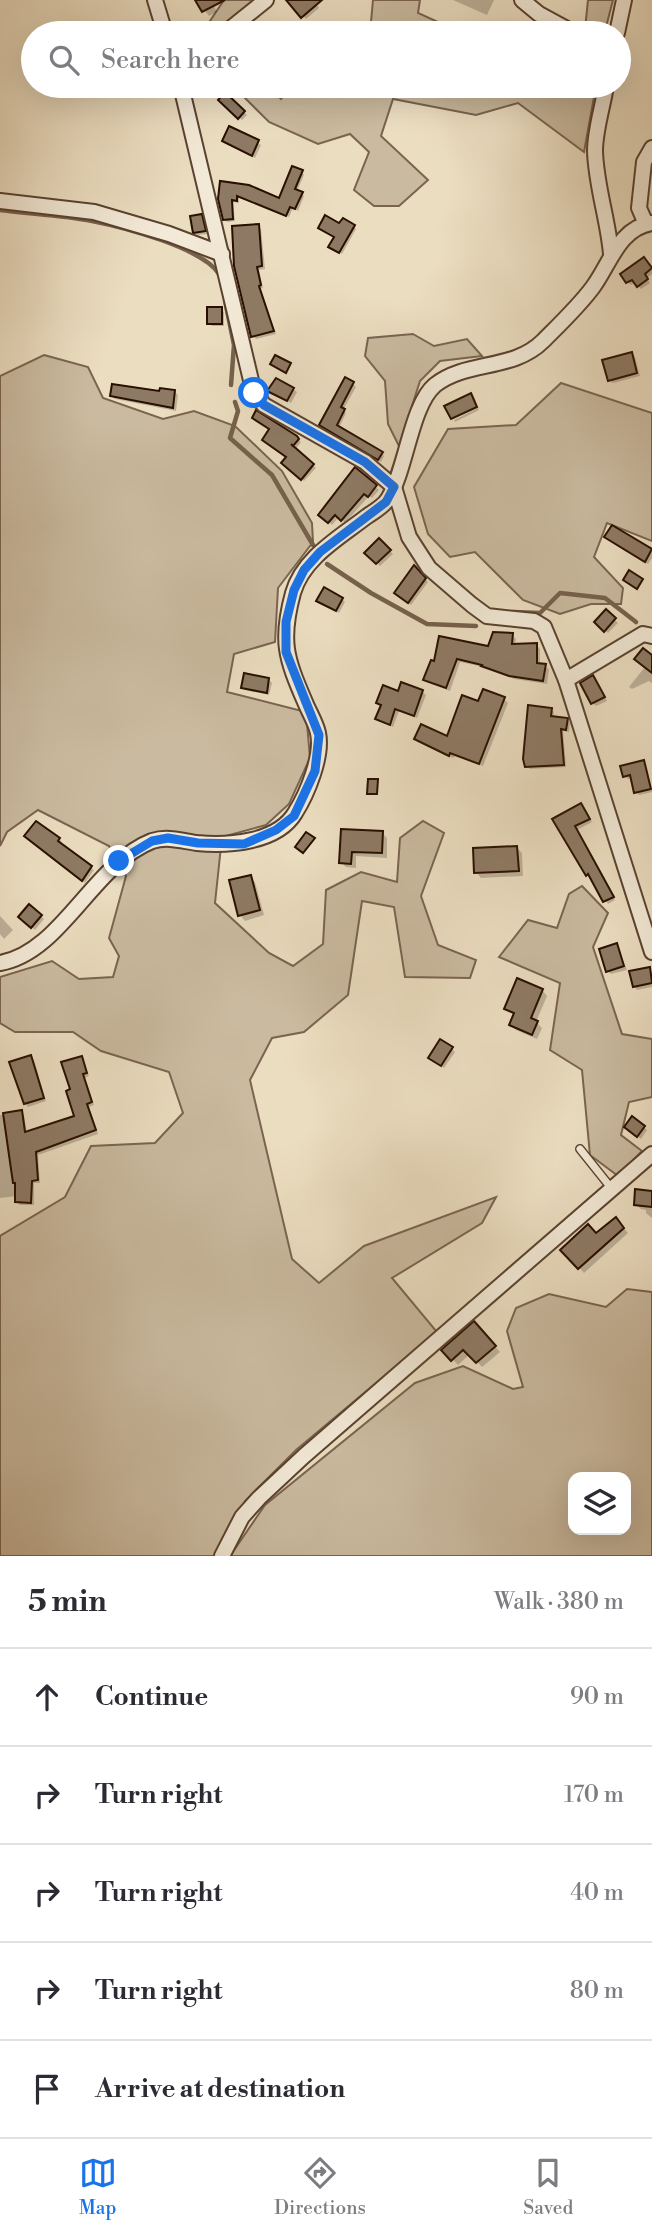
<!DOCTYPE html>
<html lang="en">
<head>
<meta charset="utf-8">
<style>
  :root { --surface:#fff; --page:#f2f2f3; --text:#2b2b33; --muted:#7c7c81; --line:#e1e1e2; --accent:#1a73e8 }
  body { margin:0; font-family:"Libre Bodoni",serif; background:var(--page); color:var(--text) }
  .controls { position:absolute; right:21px; bottom:21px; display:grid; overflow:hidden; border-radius:14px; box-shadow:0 7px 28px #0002 }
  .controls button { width:63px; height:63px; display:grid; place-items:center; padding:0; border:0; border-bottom:2px solid var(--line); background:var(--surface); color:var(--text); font:35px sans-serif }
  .stop { position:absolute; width:21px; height:21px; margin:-16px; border:5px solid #1a73e8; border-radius:50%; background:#fff }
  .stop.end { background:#1a73e8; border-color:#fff; box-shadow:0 2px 7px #0008 }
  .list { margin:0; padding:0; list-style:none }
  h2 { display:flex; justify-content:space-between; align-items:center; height:91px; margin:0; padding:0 28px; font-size:30px }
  h2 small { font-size:23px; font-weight:400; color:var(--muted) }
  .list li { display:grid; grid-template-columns:46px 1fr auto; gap:21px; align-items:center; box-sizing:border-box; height:98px; padding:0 28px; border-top:2px solid var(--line) }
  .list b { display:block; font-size:26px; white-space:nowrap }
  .list em { font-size:23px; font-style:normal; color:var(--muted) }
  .icon { flex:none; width:38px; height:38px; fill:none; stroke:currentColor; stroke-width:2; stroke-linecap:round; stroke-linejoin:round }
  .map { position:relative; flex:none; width:652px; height:1556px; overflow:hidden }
  .search { position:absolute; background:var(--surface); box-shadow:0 7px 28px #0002; left:21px; right:21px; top:21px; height:77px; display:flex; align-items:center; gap:18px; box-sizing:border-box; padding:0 24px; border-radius:38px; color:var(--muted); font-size:26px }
  .sheet { height:581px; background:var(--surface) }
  nav { display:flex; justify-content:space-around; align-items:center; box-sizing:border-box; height:98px; border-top:2px solid var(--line); background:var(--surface); font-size:19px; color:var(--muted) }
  nav a { display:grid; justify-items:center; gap:4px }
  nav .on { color:var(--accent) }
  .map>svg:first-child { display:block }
  .green { fill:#caba9f; stroke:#7a6450; stroke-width:2; fill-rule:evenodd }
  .shadow { fill:#0003 }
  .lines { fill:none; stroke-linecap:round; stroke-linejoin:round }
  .stream { stroke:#76614c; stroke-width:4.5 }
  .building { fill:#8e7a64; stroke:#290f00; stroke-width:2 }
  .lane-casing { stroke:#5a4230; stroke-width:10 }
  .street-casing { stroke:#5a4230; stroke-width:18 }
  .lane { stroke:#f2e9d6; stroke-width:7 }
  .street { stroke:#f2e9d6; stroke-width:14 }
  .route { stroke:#1a73e8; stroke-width:9 }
</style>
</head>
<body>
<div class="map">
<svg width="652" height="1556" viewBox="0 0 652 1556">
  <rect width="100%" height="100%" fill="#ebddc0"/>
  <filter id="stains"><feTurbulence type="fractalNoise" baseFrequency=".00286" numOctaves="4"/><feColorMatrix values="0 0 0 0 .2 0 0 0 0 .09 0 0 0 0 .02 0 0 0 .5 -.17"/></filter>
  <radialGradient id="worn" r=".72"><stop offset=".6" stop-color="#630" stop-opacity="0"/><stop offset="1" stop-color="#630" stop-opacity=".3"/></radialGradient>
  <!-- green -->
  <g class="green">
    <polygon points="224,0 259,0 219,33 211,33 208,24"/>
    <polygon points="373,0 420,0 418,13 462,33 370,33"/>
    <polygon points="588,0 613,0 605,31 585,29"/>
    <polygon points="233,86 268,86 281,99 291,86 337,86 365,93 366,86 596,86 584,152 518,103 476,115 393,99 381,136 428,180 399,206 374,206 354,190 369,152 350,134 318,144 269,122"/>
    <polygon points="413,334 434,346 467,339 482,356 440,361 420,381 399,446 388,424 385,381 365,356 368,338"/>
    <polygon points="44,355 88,367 103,398 163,419 194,411 235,426 282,471 312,523 313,542 278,588 275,642 234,654 227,692 306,712 310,758 289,804 266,825 222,837 215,903 269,953 293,966 323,944 326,890 361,872 397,882 400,838 423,821 444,833 421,896 438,945 476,960 470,978 405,977 394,907 362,901 348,995 304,1032 272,1038 250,1080 292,1259 319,1283 364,1246 496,1197 482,1223 392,1278 437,1332 296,1450 245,1501 217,1556 0,1556 0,1236 65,1197 91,1146 155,1143 183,1113 169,1072 101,1051 73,1032 15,1032 0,1023 0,977 52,961 79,979 113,977 119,956 109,938 126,876 109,846 38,810 7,832 0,846 0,376"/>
    <polygon points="561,383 652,413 652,541 607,523 594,557 623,588 621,604 591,604 560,614 523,600 475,552 450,557 428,534 414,487 448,429 516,425"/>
    <polygon points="582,886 608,913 593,947 622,1034 652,1039 652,1097 629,1102 621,1135 642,1151 618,1176 590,1155 582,1070 550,1050 560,983 499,957 528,920 557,928 569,894"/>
    <path d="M627,1289L652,1292V1556H230L265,1505L415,1383L463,1366L513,1389L523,1387L507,1331L516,1308L549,1294L606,1307ZM573,1477H626V1530H573Z"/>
  </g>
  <!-- shadow -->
  <g class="shadow">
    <polygon points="197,0 211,0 217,12 209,16"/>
    <polygon points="298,0 313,0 319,8 306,19 292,4"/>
    <polygon points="453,0 494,0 487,15"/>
    <polygon points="267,26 273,32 281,26 288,33 258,33"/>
    <polygon points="225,95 247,115 242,120 220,100"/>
    <polygon points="230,128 261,145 255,158 224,141"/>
    <polygon points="302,172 304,175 297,191 304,196 298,211 293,208 289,217 239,197 239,203 233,202 235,221 227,222 224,219 221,183 280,200"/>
    <polygon points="201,216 204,219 208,234 198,235 194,232"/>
    <polygon points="258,226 261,229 265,269 259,270 263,288 260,289 276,334 256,339 253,336"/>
    <polygon points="340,226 354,226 356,229 342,254 333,249"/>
    <polygon points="647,262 652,269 652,274 647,278 650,283 641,289 635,282 631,285 628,282"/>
    <polygon points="221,309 224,312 224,326 212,326 209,323"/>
    <polygon points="631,354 635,357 640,376 613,383 609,380"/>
    <polygon points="353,384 356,387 343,410 346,413 339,428 382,454 384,456 381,462 324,427"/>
    <polygon points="293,389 297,392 291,403 269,391"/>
    <polygon points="175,392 178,395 176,411 115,399 111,396"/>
    <polygon points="478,408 479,410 455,422 454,420"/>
    <polygon points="296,437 301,442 295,450 316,468 304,481 283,463"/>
    <polygon points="355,470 379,490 372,498 369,496 345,523 339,517 332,525 320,514"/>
    <polygon points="612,527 652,551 652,558 648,564 609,540"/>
    <polygon points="379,540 393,554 380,566 367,553"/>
    <polygon points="415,567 428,582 411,605 399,596"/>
    <polygon points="342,599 345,602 339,613 319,601"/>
    <polygon points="606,612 618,623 608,633 596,622"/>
    <polygon points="512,635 516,639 515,645 536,645 540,649 540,665 549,669 547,684 514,679 484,667 460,662 450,691 429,683 425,680 432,662 489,648"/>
    <polygon points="652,658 652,683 649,681 632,689 629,687"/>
    <polygon points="593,677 607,701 596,706 592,703"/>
    <polygon points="269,680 272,683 269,695 246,690 243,687"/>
    <polygon points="422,692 426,695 417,718 399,711 393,727 378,719 382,707 378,703 399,693"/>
    <polygon points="504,699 508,703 483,766 455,756 453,758 416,739 448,739 479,704"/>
    <polygon points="551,709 554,712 553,718 567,720 570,723 569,732 563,731 566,767 530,769 527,766"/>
    <polygon points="643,762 646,765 652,792 639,795 636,792 632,778 628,779 625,776"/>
    <polygon points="581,805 592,822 577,830 615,900 608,904 554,819"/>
    <polygon points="343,831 382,833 387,838 387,858 356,856 356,868 346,867 341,862"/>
    <polygon points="29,839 59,839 62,842 60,845 94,870 85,883"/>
    <polygon points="517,848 522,853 523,876 481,878 476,872"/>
    <polygon points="250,877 255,882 264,915 245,921 240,915"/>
    <polygon points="29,906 44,919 35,930 20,917"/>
    <polygon points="0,916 13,930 4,939 0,934"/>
    <polygon points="617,945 627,970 611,974 608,971"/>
    <polygon points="649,969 652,972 652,987 637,990 634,986"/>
    <polygon points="542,990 547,996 536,1022 542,1028 537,1039 516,1030 511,1025 515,1015 507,1009"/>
    <polygon points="452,1049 455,1052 444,1068 433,1061"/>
    <polygon points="31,1057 34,1060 46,1101 28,1107 25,1103"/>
    <polygon points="81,1058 89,1076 85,1078 94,1105 89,1107 98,1134 38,1155 40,1183 34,1183 34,1205 20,1205 17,1202 17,1196 0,1198 0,1115 21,1112 24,1115 27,1133 76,1117 72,1091"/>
    <polygon points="644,1127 647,1130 641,1139 629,1130"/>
    <polygon points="652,1192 652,1218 646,1213 646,1210 641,1209 635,1204"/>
    <polygon points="620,1224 628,1233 584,1273 563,1250"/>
    <polygon points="474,1323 500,1352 482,1367 470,1354 458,1365 444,1350"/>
  </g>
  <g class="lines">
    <!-- stream -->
    <g class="stream">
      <path d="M0,210C30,214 62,215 92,221C123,227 203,248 219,274"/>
      <polyline points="225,300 234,345 231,385"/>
      <polyline points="235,402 238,411 230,438 272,475 313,545"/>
      <polyline points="327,564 371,593 427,624 476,626"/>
      <polyline points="513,612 540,613 560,593 605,598 636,622"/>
    </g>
  </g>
  <!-- building -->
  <g class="building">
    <polygon points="195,0 225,0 202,12"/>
    <polygon points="286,0 322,0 301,18"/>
    <polygon points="225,92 245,111 238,119 218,100"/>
    <polygon points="229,126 259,140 252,156 222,141"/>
    <polygon points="292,166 303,170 295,189 303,192 295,209 290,207 286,216 237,196 237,201 232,200 233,219 223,220 218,199 220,181 249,185 279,198"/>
    <polygon points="202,214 206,231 193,233 190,216"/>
    <polygon points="325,215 339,223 343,218 355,225 339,253 328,247 334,237 318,228"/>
    <polygon points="259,224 262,266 257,267 261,285 259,286 274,331 251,337 234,266 232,226"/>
    <polygon points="644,257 652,268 645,274 648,279 637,287 632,280 626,283 620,274"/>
    <rect x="207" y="307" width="15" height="17"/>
    <polygon points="632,352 637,373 608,381 602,360"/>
    <polygon points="275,355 291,363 286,373 270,364"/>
    <polygon points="345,377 354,382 341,407 345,409 337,425 383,452 378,460 319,425"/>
    <polygon points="276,378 294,388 287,401 267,391"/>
    <polygon points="112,384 159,391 160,388 175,390 173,408 110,396"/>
    <polygon points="471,393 477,407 451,419 444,406"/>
    <polygon points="256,410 297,436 299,439 293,446 291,444 314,464 301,480 281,463 286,457 262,440 269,429 252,418"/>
    <polygon points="355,467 377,485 368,497 364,494 341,521 335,515 328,523 318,515"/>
    <polygon points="612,525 652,549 645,562 604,537"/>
    <polygon points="379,538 391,550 376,564 364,553"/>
    <polygon points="414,565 426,578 408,603 394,593"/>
    <polygon points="629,570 643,579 637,589 623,580"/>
    <polygon points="324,587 343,598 336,611 316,601"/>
    <polygon points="606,609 616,618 604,632 594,622"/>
    <polygon points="493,632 513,633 512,644 537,643 537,663 546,664 543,681 509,676 481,666 482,665 457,659 446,688 423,680 431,660 434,661 439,636 488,646"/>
    <polygon points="643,648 652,655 652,673 634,659"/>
    <polygon points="244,673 269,678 267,693 241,688"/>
    <polygon points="593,675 605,697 591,704 580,683"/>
    <polygon points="401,682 423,690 414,716 395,709 390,725 375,719 381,705 376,703 383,685 398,691"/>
    <polygon points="483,689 505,697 479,764 450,753 449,756 414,739 421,724 447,736 462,695 478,701"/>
    <polygon points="528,705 552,708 551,716 568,718 566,730 561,729 564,765 525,767 523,759"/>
    <polygon points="644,760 651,789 634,793 630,775 623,777 620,766"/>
    <polygon points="368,779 378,779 377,794 367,794"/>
    <polygon points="581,803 590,819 575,826 614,897 603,902 588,874 586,876 552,819"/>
    <polygon points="36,821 60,838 58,841 92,866 82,881 24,836"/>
    <polygon points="341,829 383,831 382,853 352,852 351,864 339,863"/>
    <polygon points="306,832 315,838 303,853 295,847"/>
    <polygon points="517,846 519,871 474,873 473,848"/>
    <polygon points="251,875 260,910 238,916 229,880"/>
    <polygon points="29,904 42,915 31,928 18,917"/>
    <polygon points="617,943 624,966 606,972 599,949"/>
    <polygon points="650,967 652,983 633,987 629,971"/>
    <polygon points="517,978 543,989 531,1018 538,1021 532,1035 509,1025 514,1013 504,1009"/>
    <polygon points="440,1039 453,1047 441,1066 428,1058"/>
    <polygon points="31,1055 44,1098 24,1104 9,1062"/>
    <polygon points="82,1056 87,1073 83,1074 92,1102 87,1104 96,1130 36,1152 38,1180 32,1181 31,1203 15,1202 15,1183 13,1183 3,1113 22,1110 25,1132 74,1116 66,1091 70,1089 61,1062"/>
    <polygon points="632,1116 645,1126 637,1137 624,1127"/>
    <polygon points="635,1189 652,1191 652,1207 634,1205"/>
    <polygon points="616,1217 624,1228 578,1269 560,1250 588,1224 596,1233"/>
    <polygon points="474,1321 496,1346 476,1363 463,1350 451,1361 441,1350"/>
  </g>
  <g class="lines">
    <defs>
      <polyline id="lane" points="580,1149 612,1189"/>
      <g id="street">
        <polyline points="155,0 165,33"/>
        <polyline points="522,0 539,14 574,33"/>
        <polyline points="225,33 266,0"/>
        <polyline points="617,33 624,0"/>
        <polyline points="181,86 254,393 264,405 365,462 394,487 409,537 429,568 472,605 487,616 534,621 544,627 566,680 652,952"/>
        <path d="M606,86C603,106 595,130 595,151C596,186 608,219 611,254"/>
        <polyline points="0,201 94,212 169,234 222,254"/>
        <polyline points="646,224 639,208 644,162 652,148"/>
        <polyline points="566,680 643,634 652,636"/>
        <path d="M0,963C61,953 93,864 152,841C168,836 182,841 197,843C227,846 277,843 295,813C307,794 323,756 318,733C316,723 309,712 305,702C286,658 280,641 293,593C303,558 339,538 366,517C373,512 383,507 388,499C406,471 411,405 435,385C467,360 513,371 543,341C560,324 579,306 593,287C610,264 619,228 652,223"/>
        <polyline points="222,1556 242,1517 259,1498 304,1456 652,1154"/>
      </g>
    </defs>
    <!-- lane casing -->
    <use href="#lane" class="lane-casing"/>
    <!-- street casing -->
    <use href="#street" class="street-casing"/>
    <!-- lane -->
    <use href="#lane" class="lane"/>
    <!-- street -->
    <use href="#street" class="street"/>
  </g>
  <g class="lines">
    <!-- route -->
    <polyline class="route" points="119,861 152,841 168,838 198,843 244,844 276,830 294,816 315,771 319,735 286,652 286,622 294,590 304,570 320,552 386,502 394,487 365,462 264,405 254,393"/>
  </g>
  <rect width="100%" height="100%" filter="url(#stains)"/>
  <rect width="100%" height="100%" fill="url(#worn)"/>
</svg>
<div class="controls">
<button><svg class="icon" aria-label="layers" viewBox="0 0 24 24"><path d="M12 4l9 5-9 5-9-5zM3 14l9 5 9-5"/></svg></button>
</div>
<div class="stop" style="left:254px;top:393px"></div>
<div class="stop end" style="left:119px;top:861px"></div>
<div class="search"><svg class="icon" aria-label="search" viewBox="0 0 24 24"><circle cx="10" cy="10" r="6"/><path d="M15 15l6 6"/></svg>Search here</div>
</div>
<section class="sheet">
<h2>5 min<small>Walk · 380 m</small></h2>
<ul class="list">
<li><svg class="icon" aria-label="ahead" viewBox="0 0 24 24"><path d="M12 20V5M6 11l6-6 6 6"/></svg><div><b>Continue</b></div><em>90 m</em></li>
<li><svg class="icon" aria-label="right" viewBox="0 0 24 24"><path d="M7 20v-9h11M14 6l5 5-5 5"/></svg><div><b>Turn right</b></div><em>170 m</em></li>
<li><svg class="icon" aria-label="right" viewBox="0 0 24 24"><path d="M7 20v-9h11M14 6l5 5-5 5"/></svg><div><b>Turn right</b></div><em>40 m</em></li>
<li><svg class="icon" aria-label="right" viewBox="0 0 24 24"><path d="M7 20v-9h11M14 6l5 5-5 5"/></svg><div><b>Turn right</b></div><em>80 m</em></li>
<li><svg class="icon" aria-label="arrive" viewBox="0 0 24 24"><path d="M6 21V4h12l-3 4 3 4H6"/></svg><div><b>Arrive at destination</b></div></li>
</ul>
</section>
<nav>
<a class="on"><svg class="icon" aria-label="map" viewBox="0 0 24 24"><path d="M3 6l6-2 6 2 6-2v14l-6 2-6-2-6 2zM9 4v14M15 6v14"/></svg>Map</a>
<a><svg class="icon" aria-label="directions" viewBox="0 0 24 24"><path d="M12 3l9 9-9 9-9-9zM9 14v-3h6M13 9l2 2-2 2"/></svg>Directions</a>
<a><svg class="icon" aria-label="saved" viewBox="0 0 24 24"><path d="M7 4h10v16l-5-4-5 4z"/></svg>Saved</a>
</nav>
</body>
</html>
